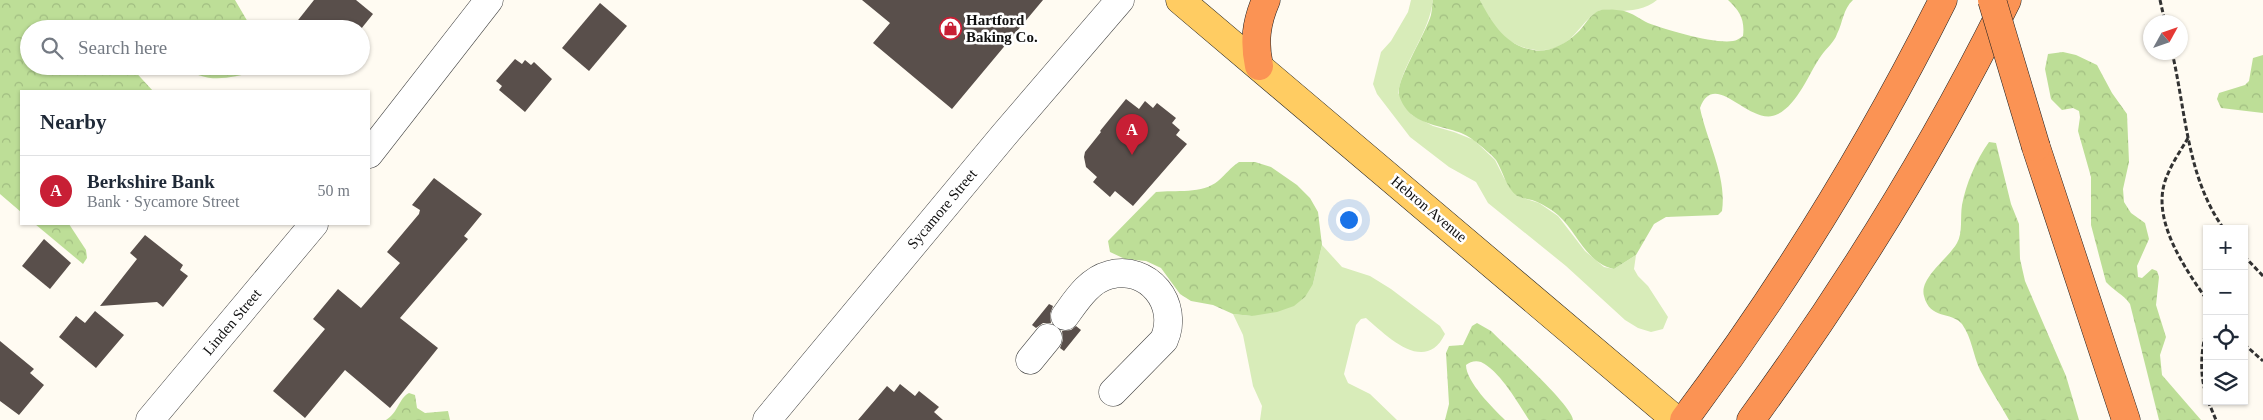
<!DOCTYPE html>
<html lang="en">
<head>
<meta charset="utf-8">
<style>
  :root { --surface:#fff; --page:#f6f6f7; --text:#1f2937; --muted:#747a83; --line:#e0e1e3; --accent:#c81f35 }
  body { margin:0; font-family:"Times New Roman",serif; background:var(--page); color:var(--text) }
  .controls { position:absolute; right:15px; bottom:15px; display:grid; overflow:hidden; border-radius:0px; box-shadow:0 1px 4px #0004 }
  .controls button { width:45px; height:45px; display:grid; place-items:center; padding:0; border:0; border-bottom:1px solid var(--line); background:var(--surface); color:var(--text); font:25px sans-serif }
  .compass { position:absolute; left:2143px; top:15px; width:45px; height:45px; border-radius:50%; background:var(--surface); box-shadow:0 1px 4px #0004; rotate:50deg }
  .you { position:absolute; left:1348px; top:219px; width:18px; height:18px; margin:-12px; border:4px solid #fff; border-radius:50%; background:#1a73e8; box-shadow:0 0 0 8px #1a73e833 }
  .badge { display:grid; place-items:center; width:32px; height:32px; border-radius:50%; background:var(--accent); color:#fff; font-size:16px; font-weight:700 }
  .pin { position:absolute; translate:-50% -41px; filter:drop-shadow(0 1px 2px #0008) }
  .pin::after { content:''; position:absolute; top:26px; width:18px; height:15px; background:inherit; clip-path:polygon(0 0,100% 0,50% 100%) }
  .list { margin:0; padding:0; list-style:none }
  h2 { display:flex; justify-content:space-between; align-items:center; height:65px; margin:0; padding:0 20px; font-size:21px }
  h2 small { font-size:16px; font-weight:400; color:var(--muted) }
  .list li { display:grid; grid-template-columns:32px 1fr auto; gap:15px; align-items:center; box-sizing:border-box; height:70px; padding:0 20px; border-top:1px solid var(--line) }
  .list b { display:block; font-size:19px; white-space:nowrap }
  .list p { margin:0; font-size:16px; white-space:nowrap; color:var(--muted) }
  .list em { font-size:16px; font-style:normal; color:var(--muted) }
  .icon { flex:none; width:28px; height:28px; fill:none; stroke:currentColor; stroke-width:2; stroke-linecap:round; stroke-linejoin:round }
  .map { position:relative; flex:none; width:2263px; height:420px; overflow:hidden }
  .search { position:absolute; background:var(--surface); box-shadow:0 1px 4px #0004; left:20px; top:20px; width:350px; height:55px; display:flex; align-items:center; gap:12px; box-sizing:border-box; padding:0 18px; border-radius:28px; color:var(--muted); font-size:19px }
  .panel { position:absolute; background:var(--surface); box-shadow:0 1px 4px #0004; left:20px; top:90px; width:350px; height:135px; border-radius:0px }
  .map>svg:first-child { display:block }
  .grass { fill:#d8ecb9 }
  .forest { fill:url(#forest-crowns) }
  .building { fill:#594f4b }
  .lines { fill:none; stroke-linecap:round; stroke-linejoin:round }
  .minor-casing { stroke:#434343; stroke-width:29 }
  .major-casing { stroke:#212121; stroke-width:29 }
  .highway-casing { stroke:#212121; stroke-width:29 }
  .path { stroke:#323232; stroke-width:3; stroke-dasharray:5 2.5; stroke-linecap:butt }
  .minor { stroke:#fff; stroke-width:28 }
  .major { stroke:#ffcc62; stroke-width:28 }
  .highway { stroke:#fb9354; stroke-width:28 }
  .highway-bridge-casing { stroke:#212121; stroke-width:29; stroke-linecap:butt }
  .highway-bridge { stroke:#fb9354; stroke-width:28 }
  .labels { text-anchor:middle; stroke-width:5; stroke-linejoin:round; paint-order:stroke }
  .poi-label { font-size:15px; font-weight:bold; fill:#101010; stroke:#fff; text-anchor:start }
  .street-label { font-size:15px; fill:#101010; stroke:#fff }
</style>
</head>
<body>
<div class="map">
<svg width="2263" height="420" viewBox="0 0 2263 420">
  <defs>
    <pattern id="forest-crowns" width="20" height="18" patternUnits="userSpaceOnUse" patternTransform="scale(1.25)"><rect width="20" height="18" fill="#bdde97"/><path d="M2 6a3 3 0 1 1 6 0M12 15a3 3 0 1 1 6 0" fill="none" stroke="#a1bd81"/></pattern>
  </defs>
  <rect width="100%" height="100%" fill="#fffbf2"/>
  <!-- grass -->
  <g class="grass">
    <path d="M1411,0H1433C1429,34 1404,60 1398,93L1412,115L1433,126L1454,132L1474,140L1495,160L1504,178L1517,196L1539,203L1558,216L1585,251L1604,267L1614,269L1636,255L1634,269L1638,276L1648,286L1668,317L1663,329L1651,332L1638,328L1625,320L1566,266L1488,203L1476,182L1449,167L1410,137L1377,94L1373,84L1381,52L1391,41L1408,12Z"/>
    <path d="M1480,0H1657C1647,9 1630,11 1618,11C1612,10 1604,9 1599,11C1585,18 1578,34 1566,42C1541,60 1508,46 1492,24C1487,17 1484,8 1480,0Z"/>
    <path d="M1322,245L1342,267L1370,276L1391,289L1440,326L1445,334C1425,375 1387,336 1366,318L1361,319L1356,325L1344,374L1348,383L1370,394L1397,420H1260L1262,406L1253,386L1243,335L1233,314L1252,316L1313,284Z"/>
  </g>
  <!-- forest -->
  <g class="forest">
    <polygon points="0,0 235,0 252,29 29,29 29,66 130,66 153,91 21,91 21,212 0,194"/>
    <path d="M1433,0H1480C1491,22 1506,46 1533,50C1549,53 1566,44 1577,33C1585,26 1590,13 1601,10C1607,9 1619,10 1624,11C1632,13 1640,19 1648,23C1666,30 1714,44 1733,41C1736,41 1740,38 1743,36C1745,20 1740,11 1728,0H1853C1843,9 1843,22 1837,34C1834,43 1826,48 1821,56C1809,73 1798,104 1778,114C1750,129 1715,67 1700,108C1707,142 1727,176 1722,211L1718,215L1666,217L1654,224L1636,255L1614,269C1586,263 1578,233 1558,215C1551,209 1541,203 1532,200C1527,199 1521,198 1517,196C1506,188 1503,171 1496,160C1491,154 1482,147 1476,142C1453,121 1411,133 1399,95C1395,82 1426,33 1431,15C1432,10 1432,5 1433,0Z"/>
    <path d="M2063,52L2076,55L2097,65L2112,93L2127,114L2129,162L2123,189L2124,202L2131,213L2145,223L2149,239L2137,266L2138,277L2142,278L2152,269L2157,271L2159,277L2156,305L2166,337L2160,355L2162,375L2201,420H2159L2130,304C2123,294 2114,291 2106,282L2091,225V177L2078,131L2080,117L2079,111L2073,108L2062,110L2051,99L2045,69L2048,54Z"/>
    <polygon points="2263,55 2263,113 2221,108 2217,99 2219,93 2245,85 2249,81 2253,58"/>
    <path d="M181,66H270L265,70C232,76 211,87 181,66Z"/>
    <path d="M1989,142L1996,143L2011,204L2019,224L2020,259L2025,281L2066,376L2079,420H2009C2000,404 1989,387 1980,370C1973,355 1972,338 1962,324C1951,311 1930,320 1924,296C1919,278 1948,259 1957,243C1963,233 1960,217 1962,205C1966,184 1976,160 1989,142Z"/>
    <path d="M1239,162H1255L1271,167L1297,185L1310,198L1318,212L1322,245L1313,284L1305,297L1294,306L1277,312L1252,316L1233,314L1213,305L1191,301L1180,294L1161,268L1146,261L1125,259L1110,252L1108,241L1156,192C1175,190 1203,194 1218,181C1226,174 1230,168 1239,162Z"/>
    <polygon points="35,224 69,224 86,250 87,258 83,264"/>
    <path d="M1477,323L1491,331C1506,346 1572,405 1573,420H1529C1518,403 1500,371 1481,362C1475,360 1470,362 1466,365C1466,382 1493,408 1505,420H1445L1449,404L1446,353L1449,346L1463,345L1472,326Z"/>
    <path d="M409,393L415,395L417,408L425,413L448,411L450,420H386C398,413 399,398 409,393Z"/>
  </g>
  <!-- building -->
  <g class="building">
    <polygon points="314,0 356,0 373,14 361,29 291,29"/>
    <polygon points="862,0 1043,0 952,109 873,43 890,23"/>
    <polygon points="600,3 627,26 589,71 562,48"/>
    <polygon points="515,59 522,64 525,60 531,65 534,62 552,79 525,112 499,90 502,86 496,81"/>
    <polygon points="1126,99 1139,109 1145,101 1153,108 1157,103 1176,118 1172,123 1180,130 1176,135 1187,144 1133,206 1115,191 1110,197 1093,182 1097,177 1086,167 1084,157 1085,152 1101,132 1100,131"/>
    <polygon points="434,178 482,214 464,236 468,239 400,318 438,348 390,408 345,370 305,418 273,391 325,329 313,319 338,289 361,308 400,263 387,252 419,214 420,210 412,205"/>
    <polygon points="145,235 183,265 180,270 188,276 163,307 157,302 100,306 137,259 130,253"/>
    <polygon points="44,239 71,263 50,289 22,266"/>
    <polygon points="1049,304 1053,306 1050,314 1051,323 1043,323 1036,328 1032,325"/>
    <polygon points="95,311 124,335 96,368 59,337 76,316 85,323"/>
    <polygon points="1076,326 1081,330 1064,351 1060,348 1063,340 1062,331 1071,330"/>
    <polygon points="0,341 34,369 30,373 44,385 19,415 0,401"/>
    <polygon points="900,384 915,396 919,391 939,407 934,412 943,420 858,420 887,386 894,392"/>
  </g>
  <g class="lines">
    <defs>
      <g id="minor">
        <polyline points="369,154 489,0"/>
        <path d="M1065,316C1076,301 1089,280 1109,275C1148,264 1180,304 1164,340L1113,392"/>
        <polyline points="1030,360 1048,338"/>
        <polyline points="150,420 314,224"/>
        <polyline points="767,420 1004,135 1120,0"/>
      </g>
      <polyline id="major" points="1180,0 1676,420"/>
      <g id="highway">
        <path d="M1259,66C1254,42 1256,23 1266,0"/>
        <polyline points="2036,147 2126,420"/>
        <path d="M1684,420C1783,288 1869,148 1943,0"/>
        <path d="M1751,420C1848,287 1934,148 2007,0"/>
      </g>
    </defs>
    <!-- minor casing -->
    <use href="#minor" class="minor-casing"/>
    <!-- major casing -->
    <use href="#major" class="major-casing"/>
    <!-- highway casing -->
    <use href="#highway" class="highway-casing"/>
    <!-- path -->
    <g class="path">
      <polyline points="2160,0 2165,22"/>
      <path d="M2172,52C2186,112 2187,178 2224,229"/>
      <path d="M2188,138C2181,150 2172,163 2167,176C2149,217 2184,267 2207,300"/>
      <polyline points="2244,256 2263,276"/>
      <path d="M2207,327C2201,350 2199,375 2207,397"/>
      <polyline points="2244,344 2263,361"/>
      <polyline points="2208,401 2216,420"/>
    </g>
    <!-- minor -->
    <use href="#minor" class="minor"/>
    <!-- major -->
    <use href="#major" class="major"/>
    <!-- highway -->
    <use href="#highway" class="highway"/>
    <defs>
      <polyline id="highway-bridge" points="1992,0 2036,147"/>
    </defs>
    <!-- highway-bridge casing -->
    <use href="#highway-bridge" class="highway-bridge-casing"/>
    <!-- highway-bridge -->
    <use href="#highway-bridge" class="highway-bridge"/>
  </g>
  <!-- icons -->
  <defs>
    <symbol id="shop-ring" viewBox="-11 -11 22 22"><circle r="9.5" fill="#fff" stroke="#c81f35" stroke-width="1.5"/><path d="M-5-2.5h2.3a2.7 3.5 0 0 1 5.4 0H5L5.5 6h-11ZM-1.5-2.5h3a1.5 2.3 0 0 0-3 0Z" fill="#c81f35"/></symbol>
  </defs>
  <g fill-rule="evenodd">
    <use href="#shop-ring" x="938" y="16" width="25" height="25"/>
  </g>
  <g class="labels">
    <!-- poi labels -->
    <g class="poi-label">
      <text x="966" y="25">Hartford<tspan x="966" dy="17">Baking Co.</tspan></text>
    </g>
    <!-- street labels -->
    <g class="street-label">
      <text transform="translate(942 209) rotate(-50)" y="5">Sycamore Street</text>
      <text transform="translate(1429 209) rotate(40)" y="5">Hebron Avenue</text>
      <text transform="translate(232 322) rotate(-50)" y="5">Linden Street</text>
    </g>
  </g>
</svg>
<div class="controls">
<button>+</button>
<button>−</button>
<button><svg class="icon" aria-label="locate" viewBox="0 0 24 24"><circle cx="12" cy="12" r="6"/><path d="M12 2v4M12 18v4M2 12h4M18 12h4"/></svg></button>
<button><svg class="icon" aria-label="layers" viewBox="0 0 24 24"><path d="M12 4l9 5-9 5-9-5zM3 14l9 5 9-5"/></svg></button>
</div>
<svg class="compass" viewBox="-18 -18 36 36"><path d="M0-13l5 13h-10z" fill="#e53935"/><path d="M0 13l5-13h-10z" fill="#747a83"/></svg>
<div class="you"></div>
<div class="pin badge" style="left:1132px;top:155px">A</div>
<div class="search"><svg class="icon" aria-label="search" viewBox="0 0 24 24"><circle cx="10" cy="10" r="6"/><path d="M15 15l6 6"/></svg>Search here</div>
<section class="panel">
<h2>Nearby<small></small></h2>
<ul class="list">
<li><span class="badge">A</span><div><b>Berkshire Bank</b><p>Bank · Sycamore Street</p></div><em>50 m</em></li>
</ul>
</section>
</div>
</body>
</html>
